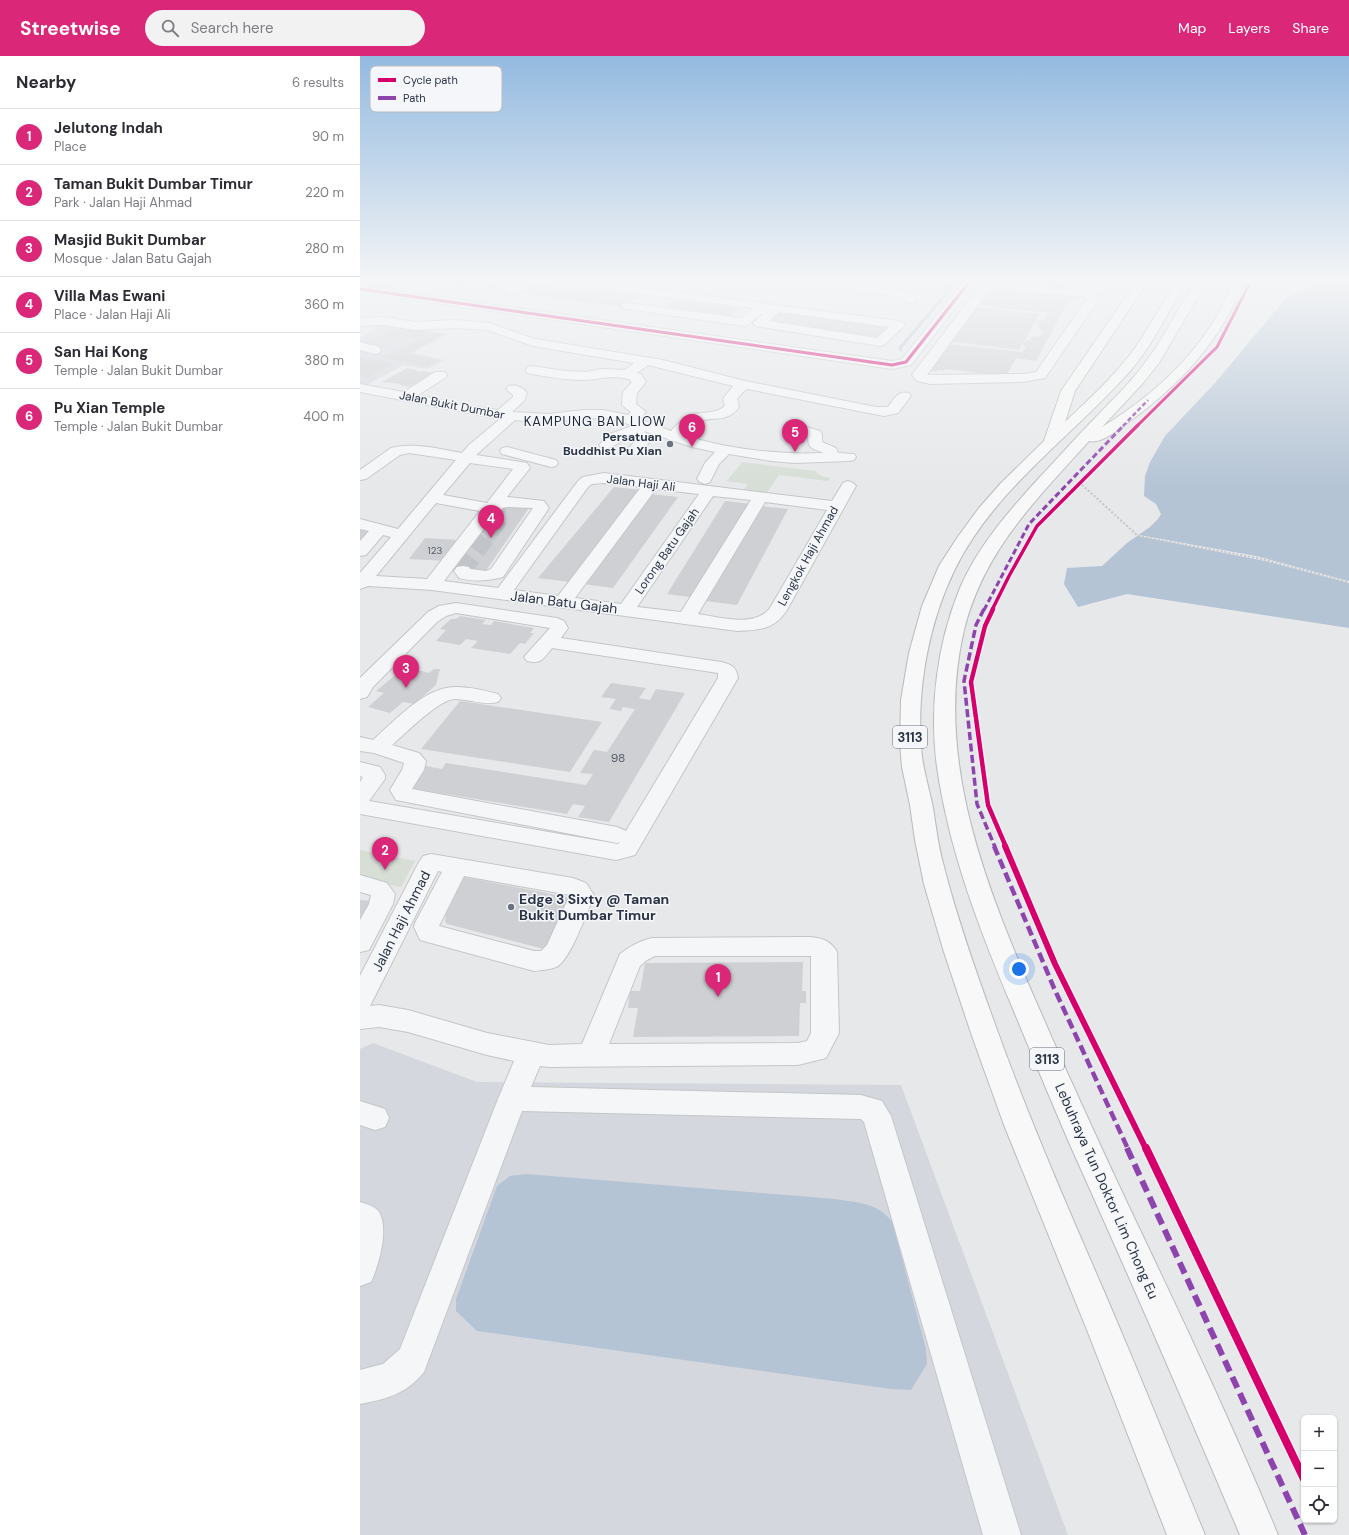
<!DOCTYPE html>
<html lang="en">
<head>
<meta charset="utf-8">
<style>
  :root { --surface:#fff; --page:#f2f2f3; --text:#2b2b33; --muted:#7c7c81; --line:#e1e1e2; --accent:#db2777 }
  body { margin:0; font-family:"DM Sans",sans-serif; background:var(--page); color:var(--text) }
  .controls { position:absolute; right:12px; bottom:12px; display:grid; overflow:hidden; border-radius:6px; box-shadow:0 1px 3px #0004 }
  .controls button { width:36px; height:36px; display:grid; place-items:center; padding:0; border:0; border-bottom:1px solid var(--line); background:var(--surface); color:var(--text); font:20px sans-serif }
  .you { position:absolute; left:659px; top:913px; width:14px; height:14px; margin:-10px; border:3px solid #fff; border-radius:50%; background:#1a73e8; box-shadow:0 0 0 6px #1a73e833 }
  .badge { display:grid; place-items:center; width:26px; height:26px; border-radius:50%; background:var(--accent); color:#fff; font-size:13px; font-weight:700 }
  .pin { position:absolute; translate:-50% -33px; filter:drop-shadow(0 1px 2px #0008) }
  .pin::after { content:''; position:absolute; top:21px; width:14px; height:12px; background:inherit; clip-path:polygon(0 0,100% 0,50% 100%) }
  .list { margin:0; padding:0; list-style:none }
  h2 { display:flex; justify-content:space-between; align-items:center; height:52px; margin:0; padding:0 16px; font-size:17px }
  h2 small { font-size:13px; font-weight:400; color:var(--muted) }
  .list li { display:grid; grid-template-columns:26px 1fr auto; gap:12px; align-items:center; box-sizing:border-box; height:56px; padding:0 16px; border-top:1px solid var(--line) }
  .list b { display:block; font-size:15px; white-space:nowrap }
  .list p { margin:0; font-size:13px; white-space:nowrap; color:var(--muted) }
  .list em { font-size:13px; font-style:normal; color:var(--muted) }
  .icon { flex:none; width:22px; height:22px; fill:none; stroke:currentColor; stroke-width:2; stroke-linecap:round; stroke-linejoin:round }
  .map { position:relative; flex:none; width:989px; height:1479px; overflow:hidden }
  header { display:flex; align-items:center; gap:24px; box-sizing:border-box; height:56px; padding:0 20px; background:var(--accent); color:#fff }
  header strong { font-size:19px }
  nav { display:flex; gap:22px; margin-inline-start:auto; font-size:14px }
  .search { width:280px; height:36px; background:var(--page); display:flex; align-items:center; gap:10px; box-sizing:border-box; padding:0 14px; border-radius:22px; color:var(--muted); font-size:15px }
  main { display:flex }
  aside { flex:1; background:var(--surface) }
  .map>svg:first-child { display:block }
  .built { fill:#d4d7dd }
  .green { fill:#d6ded6 }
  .water { fill:#b4c4d5 }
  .pier { fill:#e6e8ea }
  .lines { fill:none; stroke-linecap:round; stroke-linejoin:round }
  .stream { stroke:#b4c4d5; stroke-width:3 }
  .building { fill:#ced0d3 }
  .minor-tunnel { stroke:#c1c4c9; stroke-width:16; stroke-dasharray:16 8; stroke-linecap:butt }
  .minor-casing { stroke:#c4c6c8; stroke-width:2 }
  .highway-casing { stroke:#b8bbbf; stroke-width:2 }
  .path-far1 { stroke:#c5c6ca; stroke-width:1.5; stroke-dasharray:1.5 1.5; stroke-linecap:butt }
  .path { stroke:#c5c6ca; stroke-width:2; stroke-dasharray:2 2; stroke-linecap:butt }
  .minor { fill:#f5f6f7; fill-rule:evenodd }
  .highway { fill:#f8f8f8; fill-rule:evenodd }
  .quiet-far4 { stroke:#8e44ad; stroke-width:2.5; stroke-dasharray:4.5 2.5; stroke-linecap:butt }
  .quiet-far3 { stroke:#8e44ad; stroke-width:3; stroke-dasharray:6 3; stroke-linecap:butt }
  .quiet-far2 { stroke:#8e44ad; stroke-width:3.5; stroke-dasharray:8 3.5; stroke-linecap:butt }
  .quiet-far1 { stroke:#8e44ad; stroke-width:4.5; stroke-dasharray:10 4.5; stroke-linecap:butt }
  .quiet { stroke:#8e44ad; stroke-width:6; stroke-dasharray:12 6; stroke-linecap:butt }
  .cycleway-far4-casing { stroke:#f4f6f9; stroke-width:4.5 }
  .cycleway-far3-casing { stroke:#f4f6f9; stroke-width:5.5 }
  .cycleway-far2-casing { stroke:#f4f6f9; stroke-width:7 }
  .cycleway-far1-casing { stroke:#f4f6f9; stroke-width:8 }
  .cycleway-casing { stroke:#f4f6f9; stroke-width:10 }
  .cycleway-far4 { stroke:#d6006c; stroke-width:3 }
  .cycleway-far3 { stroke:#d6006c; stroke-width:3.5 }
  .cycleway-far2 { stroke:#d6006c; stroke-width:4.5 }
  .cycleway-far1 { stroke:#d6006c; stroke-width:6 }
  .cycleway { stroke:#d6006c; stroke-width:8 }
  .poi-dot { fill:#6c737f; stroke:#f4f6f9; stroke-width:1.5 }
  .labels { text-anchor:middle; stroke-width:3; stroke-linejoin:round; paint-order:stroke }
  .far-number-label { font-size:10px; fill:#545c69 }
  .far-street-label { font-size:12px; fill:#2b3445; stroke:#f4f6f9 }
  .far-poi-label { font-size:12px; font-weight:bold; fill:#2b3445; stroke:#f4f6f9; text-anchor:end }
  .number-label { font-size:12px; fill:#545c69 }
  .far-neighbourhood-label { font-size:13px; letter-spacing:1px; fill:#1d2536; stroke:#f4f6f9 }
  .shield { fill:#f4f6f9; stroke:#676e7b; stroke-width:1 }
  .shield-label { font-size:13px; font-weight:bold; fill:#2b3445 }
  .street-label { font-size:14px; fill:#2b3445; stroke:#f4f6f9 }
  .poi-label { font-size:14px; font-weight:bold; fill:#2b3445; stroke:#f4f6f9; text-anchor:start }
  .key { fill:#f4f6f9; stroke:#b8bcc3; stroke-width:1 }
  .key-label { font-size:11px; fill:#2b3445 }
</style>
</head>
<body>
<header>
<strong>Streetwise</strong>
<div class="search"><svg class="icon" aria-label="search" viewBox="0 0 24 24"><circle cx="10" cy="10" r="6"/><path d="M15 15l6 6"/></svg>Search here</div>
<nav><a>Map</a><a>Layers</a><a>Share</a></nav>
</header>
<main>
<aside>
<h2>Nearby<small>6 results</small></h2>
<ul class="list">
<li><span class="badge">1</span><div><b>Jelutong Indah</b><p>Place</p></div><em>90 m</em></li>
<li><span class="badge">2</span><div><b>Taman Bukit Dumbar Timur</b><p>Park · Jalan Haji Ahmad</p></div><em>220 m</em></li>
<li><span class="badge">3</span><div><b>Masjid Bukit Dumbar</b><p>Mosque · Jalan Batu Gajah</p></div><em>280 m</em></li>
<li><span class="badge">4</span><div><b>Villa Mas Ewani</b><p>Place · Jalan Haji Ali</p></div><em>360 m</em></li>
<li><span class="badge">5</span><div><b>San Hai Kong</b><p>Temple · Jalan Bukit Dumbar</p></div><em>380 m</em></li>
<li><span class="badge">6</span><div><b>Pu Xian Temple</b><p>Temple · Jalan Bukit Dumbar</p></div><em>400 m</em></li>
</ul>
</aside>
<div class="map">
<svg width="989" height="1479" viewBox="0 0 989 1479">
  <rect width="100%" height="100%" fill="#e6e8ea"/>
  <!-- built -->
  <g class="built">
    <polygon points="630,225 758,225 750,237"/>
    <polygon points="24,266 87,278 52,297 85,304 67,313 43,309 7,329 0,327 0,283"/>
    <polygon points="13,987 117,1026 541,1029 708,1479 0,1479 0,993"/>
  </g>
  <!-- green -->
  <g class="green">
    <polygon points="577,225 595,225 587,236 570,234"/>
    <polygon points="382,406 455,415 461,420 470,422 468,425 419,419 406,438 383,435 388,428 367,425"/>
    <polygon points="0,794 55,805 41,831 0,823"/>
  </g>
  <!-- water -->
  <g class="water">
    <polygon points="964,225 989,225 989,572 767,538 718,551 704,528 707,512 742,510 767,487 790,471 798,463 801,458 796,448 784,440 785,420 790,406 805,380 855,327 927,241"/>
    <path d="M166,1118L475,1143C499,1147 515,1146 532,1165L566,1293L567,1308L551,1334L531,1333L117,1275L96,1255V1243L137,1130L150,1120Z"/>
  </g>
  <!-- pier -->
  <polygon class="pier" points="779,479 896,500 989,525 989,527 905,505 778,480"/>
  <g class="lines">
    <!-- stream -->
    <polyline class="stream" points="541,294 540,292 597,225"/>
  </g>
  <!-- building -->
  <g class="building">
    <polygon points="0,225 46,225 26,235 0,231"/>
    <polygon points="99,225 109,227 100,232 90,230"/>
    <polygon points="137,225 150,226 129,236 118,234"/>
    <polygon points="673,225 735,225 730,232"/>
    <polygon points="175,226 279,239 262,251 156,237"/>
    <polygon points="627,233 719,241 718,243 709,244 676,305 656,302 646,320 585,313 584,315 578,314 577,316 567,314 586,288 663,296 666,291 663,291 664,289 663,289 666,284 670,285 672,281 681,280 683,275 679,274 681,272 678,272 680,268 677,268 679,264 684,264 688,257 629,251 630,249 615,249"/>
    <polygon points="313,245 321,245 381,252 377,255 374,255 373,256 377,256 372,257 370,258 372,258 370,261 310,253 312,251 306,250"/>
    <polygon points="428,251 545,269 525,288 402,269 418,256 421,256"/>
    <polygon points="614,251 680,258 659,294 588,285"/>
    <polygon points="38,271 84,279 48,298 79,304 67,310 23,302 59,284 24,278"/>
    <polygon points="0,301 34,307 8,321 0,319"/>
    <polygon points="47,312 57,314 54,315 60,316 63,315 75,317 49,331 39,329 42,328 22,326"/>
    <polygon points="254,431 282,434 210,526 178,522"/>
    <polygon points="291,438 318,441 253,532 223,528"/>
    <polygon points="365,445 392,448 337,542 307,538"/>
    <polygon points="138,450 169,452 125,516 90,514"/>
    <polygon points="400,450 428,453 377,549 345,545"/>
    <polygon points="0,470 12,472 0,486"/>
    <polygon points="65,482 101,484 86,505 49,503"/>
    <polygon points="100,560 126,564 122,568 131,569 134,565 174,572 170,577 174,577 165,588 160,587 150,598 111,592 118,585 106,583 100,589 76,585 86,574 80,573 91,563 96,563"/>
    <polygon points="45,611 69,617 74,613 80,613 76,629 54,648 43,646 30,657 8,651 24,637 16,635"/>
    <polygon points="251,627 286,632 279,642 290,644 296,633 325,637 249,766 218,761 225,750 213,748 207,758 49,732 66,710 82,713 86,707 226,729 233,718 220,717 234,694 247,696 275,653 263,651 261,655 249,653 256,643 241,641"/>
    <polygon points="100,645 242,666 210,716 61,693"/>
    <polygon points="104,821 217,843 188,894 87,868 85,865 86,858"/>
    <polygon points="0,844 13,845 0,867"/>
    <polygon points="443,906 442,935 446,935 446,947 440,947 439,980 273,981 278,952 268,952 270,935 280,935 285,907"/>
  </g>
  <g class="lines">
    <!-- minor-tunnel -->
    <polyline class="minor-tunnel" points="103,515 145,457 135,453"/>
    <defs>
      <g id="minor">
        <path d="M70,225H84C81,229 76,230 71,228Z"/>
        <path d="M163,225H232L539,265L543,266L545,269L524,289L520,290L395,270L393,267L403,258H401L388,269L384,270L267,253L263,252L261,250L263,248L267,247L381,262L393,252L226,231L221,233L176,228C166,230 157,241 146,238L144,236L146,234ZM419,256L529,271L517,282L409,265Z"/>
        <polygon points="444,225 472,225 542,235 552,238 557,245 555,247 547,247 544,242 540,241 450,228"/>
        <polygon points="604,225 616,225 551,309 532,313 0,236 0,230 532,305 542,303"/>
        <path d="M628,225L709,233L710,230H737L741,225H753L744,235L731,236L736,238L739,243L685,322L662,326L570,328L557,325L552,319L554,316L623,226ZM630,232L725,241L727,243L676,316L662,318L567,319Z"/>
        <path d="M23,261L55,266L95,264L129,267L175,283L303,304L385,325L516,351H528C534,343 538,334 549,337L551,340L538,357L524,360L387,333L383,336L377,343L379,351C367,368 353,359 338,366C332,369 328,374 323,379C367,393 418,399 464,397C453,392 448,394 448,380L426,373L424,370L426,367L431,366L460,375L462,378V386L476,392L478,397L494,398L496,401L494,404L489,405L434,407L411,405L369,398L359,408L350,426L345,428L340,426L337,423L345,407L355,396L332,391L284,375L291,383C286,392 279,401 268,398L266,395L276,384L272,380C261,383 252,395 241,392L239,389L250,378L272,370C246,356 217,365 189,366C178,367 167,365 155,364L116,399L167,407L170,412L147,441L184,445L189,452L143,521C128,525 114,526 99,522L94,515L97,511L103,510L109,511L110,513L126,515L131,513L173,452L147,451L142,452L141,456L135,458L84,525L138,532L218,425L223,421L244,417L472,445L483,427L488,425L493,427L496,430L427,554C414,574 399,574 377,575L72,534L8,530L0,533V517L31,481L23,479L6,499L0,500V485L9,475L0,473V463L38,473L96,404L49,397L40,399L6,423L0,424V414L31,392C54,386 79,393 102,397L109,389L140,363L0,336V328L44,336L75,316H85L87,319L85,322L58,339L103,349L138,354L153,341V339L146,333L148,330C155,328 163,331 167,337L164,345L152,356L189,358L223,354H243L268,359L271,356L262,349L263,336L272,326C268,321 261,322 255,321C243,321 235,324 224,324C207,324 189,321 172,318L167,317L166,314L167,311L172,310L205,315L226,316L241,313L265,314L274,307L173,290L127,274L95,272L55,274L23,269L0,270V262ZM288,309L373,330L363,343L365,350C355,359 340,355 328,360C322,363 316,370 311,375L280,363L286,356L276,348L277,337L286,326L281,318L277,317ZM110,407L153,413L127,447L83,439ZM244,427L281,431L198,540L154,534L228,431L232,428ZM296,433L339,438L261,548L215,542ZM353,440L391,444L321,556L277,551ZM405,446L467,454L410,552C395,572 359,561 338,558ZM76,447L120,455L67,523L16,520Z"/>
        <polygon points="0,286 19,291 21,294 19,297 15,298 0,294"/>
        <polygon points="147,391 196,404 198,407 196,410 191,411 142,398 140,395 142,392"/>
        <path d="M96,547L197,562L204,565L208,572L201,582L361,606C372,609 376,610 378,622L275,799L256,804L0,758V726L3,721L0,720V706L20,711L25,719V723L9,745L258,788L260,786L257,787L36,744L30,734L42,714L44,707L14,697L0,695V681L13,684C32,667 60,637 86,632C102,629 122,634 138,638L141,642L138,646C124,650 109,643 95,643C79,643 45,678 32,689L59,697L66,705L64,714L52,733L257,771L266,775L358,622V617L192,592C184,602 181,609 167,605L164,601L190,572L96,557L86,560L77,566L13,631L7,641L0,643V622L68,556L79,550Z"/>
        <path d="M71,798L213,822L226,827L234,839L233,843C226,858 210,905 196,911C189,914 181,914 174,915L60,884L54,871L55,867L82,816L78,815L10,950L19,949L48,954L127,977L189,989L222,988L260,898C270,890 280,885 292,882L450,881C462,882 471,885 477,896L479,977L466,1002L438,1009L189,1011L180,1010L171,1031L501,1039L522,1045L531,1060L661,1479H623L504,1066L501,1063L162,1055L64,1316C46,1338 27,1343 0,1348V1314L23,1308L40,1293L138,1043L154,1005L127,999L48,976L19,971L0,973V920L59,806L63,800ZM104,820L210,839L187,889L181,895H174L79,870ZM295,900H451V977L447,985L438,987L249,988L280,910L287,904Z"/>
        <polygon points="0,819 27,827 35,838 33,848 9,894 0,896 0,864 9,848 11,839 0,836"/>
        <polygon points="0,1045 25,1053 29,1062 25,1071 15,1074 0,1069"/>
        <path d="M0,1146C6,1148 15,1150 19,1156C29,1173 19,1209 11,1226L0,1230Z"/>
      </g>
      <g id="highway">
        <path d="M777,225H788L715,335L705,366C727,345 750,324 769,300C787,277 800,250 816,225H827C808,255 794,287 771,314C713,380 635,432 595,513C569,566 557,631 561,690C562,711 569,731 573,752C576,770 578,789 583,807C596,859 614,910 632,960C665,1053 704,1143 743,1233C778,1314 811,1397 845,1479H807L727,1274L644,1069L612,980L583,893L564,828L555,784L550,749L542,711L540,687L541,644L549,597L562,550L579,510L597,482L619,452L641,427L684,385L701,335Z"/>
        <path d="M836,225H847L799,307L783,327L742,371C783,346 823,312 850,271C860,257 866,241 874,225H885C859,287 820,329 766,368C756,375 741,388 729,385C676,444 624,494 604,574C573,706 629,838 681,957C710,1024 740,1089 771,1155C822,1262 873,1370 918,1479H880C825,1349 769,1220 711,1091C691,1045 672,999 653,953C620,875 589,795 577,711C569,652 577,588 600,532C618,490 649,455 679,422C699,401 717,380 737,360C752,344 768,329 781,312L795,293Z"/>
      </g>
    </defs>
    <!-- minor casing -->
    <use href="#minor" class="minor-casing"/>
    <!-- highway casing -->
    <use href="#highway" class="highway-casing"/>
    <!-- path-far1 -->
    <polyline class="path-far1" points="960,228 989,232"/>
    <!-- path -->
    <polyline class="path" points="719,426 778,480 902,503 989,526"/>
    <!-- minor -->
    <use href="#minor" class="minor"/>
    <!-- highway -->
    <use href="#highway" class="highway"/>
    <!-- quiet-far4 -->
    <polyline class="quiet-far4" points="763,370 788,344"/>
    <!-- quiet-far3 -->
    <polyline class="quiet-far3" points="624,554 669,468 764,369"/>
    <!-- quiet-far2 -->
    <polyline class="quiet-far2" points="624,553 616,569 604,625 617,748 635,791"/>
    <!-- quiet-far1 -->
    <polyline class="quiet-far1" points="634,790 694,932 768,1093"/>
    <!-- quiet -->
    <polyline class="quiet" points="767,1092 945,1479"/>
    <defs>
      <g id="cycleway-far4">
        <polyline points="0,233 532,309 546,306 610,225"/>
        <polyline points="777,370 857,291 891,225"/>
      </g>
      <polyline id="cycleway-far3" points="632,554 649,520 677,470 778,369"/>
      <polyline id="cycleway-far2" points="633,553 625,570 611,626 628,749 646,791"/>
      <polyline id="cycleway-far1" points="645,790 695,908 786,1093"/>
      <polyline id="cycleway" points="786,1092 944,1423"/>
    </defs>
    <!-- cycleway-far4 casing -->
    <use href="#cycleway-far4" class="cycleway-far4-casing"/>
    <!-- cycleway-far3 casing -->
    <use href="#cycleway-far3" class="cycleway-far3-casing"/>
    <!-- cycleway-far2 casing -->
    <use href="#cycleway-far2" class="cycleway-far2-casing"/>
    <!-- cycleway-far1 casing -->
    <use href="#cycleway-far1" class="cycleway-far1-casing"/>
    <!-- cycleway casing -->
    <use href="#cycleway" class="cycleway-casing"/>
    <!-- cycleway-far4 -->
    <use href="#cycleway-far4" class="cycleway-far4"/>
    <!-- cycleway-far3 -->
    <use href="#cycleway-far3" class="cycleway-far3"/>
    <!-- cycleway-far2 -->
    <use href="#cycleway-far2" class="cycleway-far2"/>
    <!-- cycleway-far1 -->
    <use href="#cycleway-far1" class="cycleway-far1"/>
    <!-- cycleway -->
    <use href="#cycleway" class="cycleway"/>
  </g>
  <!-- sky -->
  <linearGradient id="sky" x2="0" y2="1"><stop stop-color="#93bae0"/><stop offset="0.52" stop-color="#f4f5f6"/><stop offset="1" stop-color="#f4f5f6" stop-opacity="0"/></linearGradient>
  <rect width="989" height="432" fill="url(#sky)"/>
  <!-- markers -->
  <g class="poi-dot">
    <circle cx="310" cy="388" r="4"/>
    <circle cx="151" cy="851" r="4"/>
  </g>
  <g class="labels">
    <!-- far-number labels -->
    <g class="far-number-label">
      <text x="75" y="498">123</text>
    </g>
    <!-- far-street labels -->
    <g class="far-street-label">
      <text transform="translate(92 349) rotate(11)" y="4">Jalan Bukit Dumbar</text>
      <text transform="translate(281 427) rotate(7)" y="4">Jalan Haji Ali</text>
      <text transform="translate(307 495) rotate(-55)" y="4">Lorong Batu Gajah</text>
      <text transform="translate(448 500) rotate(-61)" y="4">Lengkok Haji Ahmad</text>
    </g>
    <!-- far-poi labels -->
    <g class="far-poi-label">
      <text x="302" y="385">Persatuan<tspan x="302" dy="14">Buddhist Pu Xian</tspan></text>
    </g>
    <!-- number labels -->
    <g class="number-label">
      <text x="258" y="706">98</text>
    </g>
    <!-- far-neighbourhood labels -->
    <g class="far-neighbourhood-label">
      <text x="235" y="370">KAMPUNG BAN LIOW</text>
    </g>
    <!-- shield labels -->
    <g class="shield">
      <rect x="533" y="670" width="34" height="22" rx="3"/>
      <rect x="670" y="992" width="34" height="22" rx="3"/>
    </g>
    <g class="shield-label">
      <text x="550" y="686">3113</text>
      <text x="687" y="1008">3113</text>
    </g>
    <!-- street labels -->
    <g class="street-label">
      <text transform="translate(204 546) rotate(7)" y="5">Jalan Batu Gajah</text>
      <text transform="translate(41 865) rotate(-63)" y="5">Jalan Haji Ahmad</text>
      <text transform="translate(747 1135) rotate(66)" y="5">Lebuhraya Tun Doktor Lim Chong Eu</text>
    </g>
    <!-- poi labels -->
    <g class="poi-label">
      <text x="159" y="848">Edge 3 Sixty @ Taman<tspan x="159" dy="16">Bukit Dumbar Timur</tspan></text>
    </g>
  </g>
  <!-- legend -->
  <rect x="10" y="10" width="132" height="46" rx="6" class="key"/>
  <rect x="18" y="22" width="18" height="4" fill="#d6006c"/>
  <rect x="18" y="40" width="18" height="4" fill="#8e44ad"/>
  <g class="key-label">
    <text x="43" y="28">Cycle path</text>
    <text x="43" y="46">Path</text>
  </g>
</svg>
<div class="controls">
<button>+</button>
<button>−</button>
<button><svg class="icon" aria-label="locate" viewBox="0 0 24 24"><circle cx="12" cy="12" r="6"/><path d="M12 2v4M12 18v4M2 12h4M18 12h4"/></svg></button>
</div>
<div class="you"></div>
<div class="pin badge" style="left:358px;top:941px">1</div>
<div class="pin badge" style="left:25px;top:814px">2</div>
<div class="pin badge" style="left:46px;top:632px">3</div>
<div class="pin badge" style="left:131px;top:482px">4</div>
<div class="pin badge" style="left:435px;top:396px">5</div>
<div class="pin badge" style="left:332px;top:391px">6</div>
</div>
</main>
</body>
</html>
